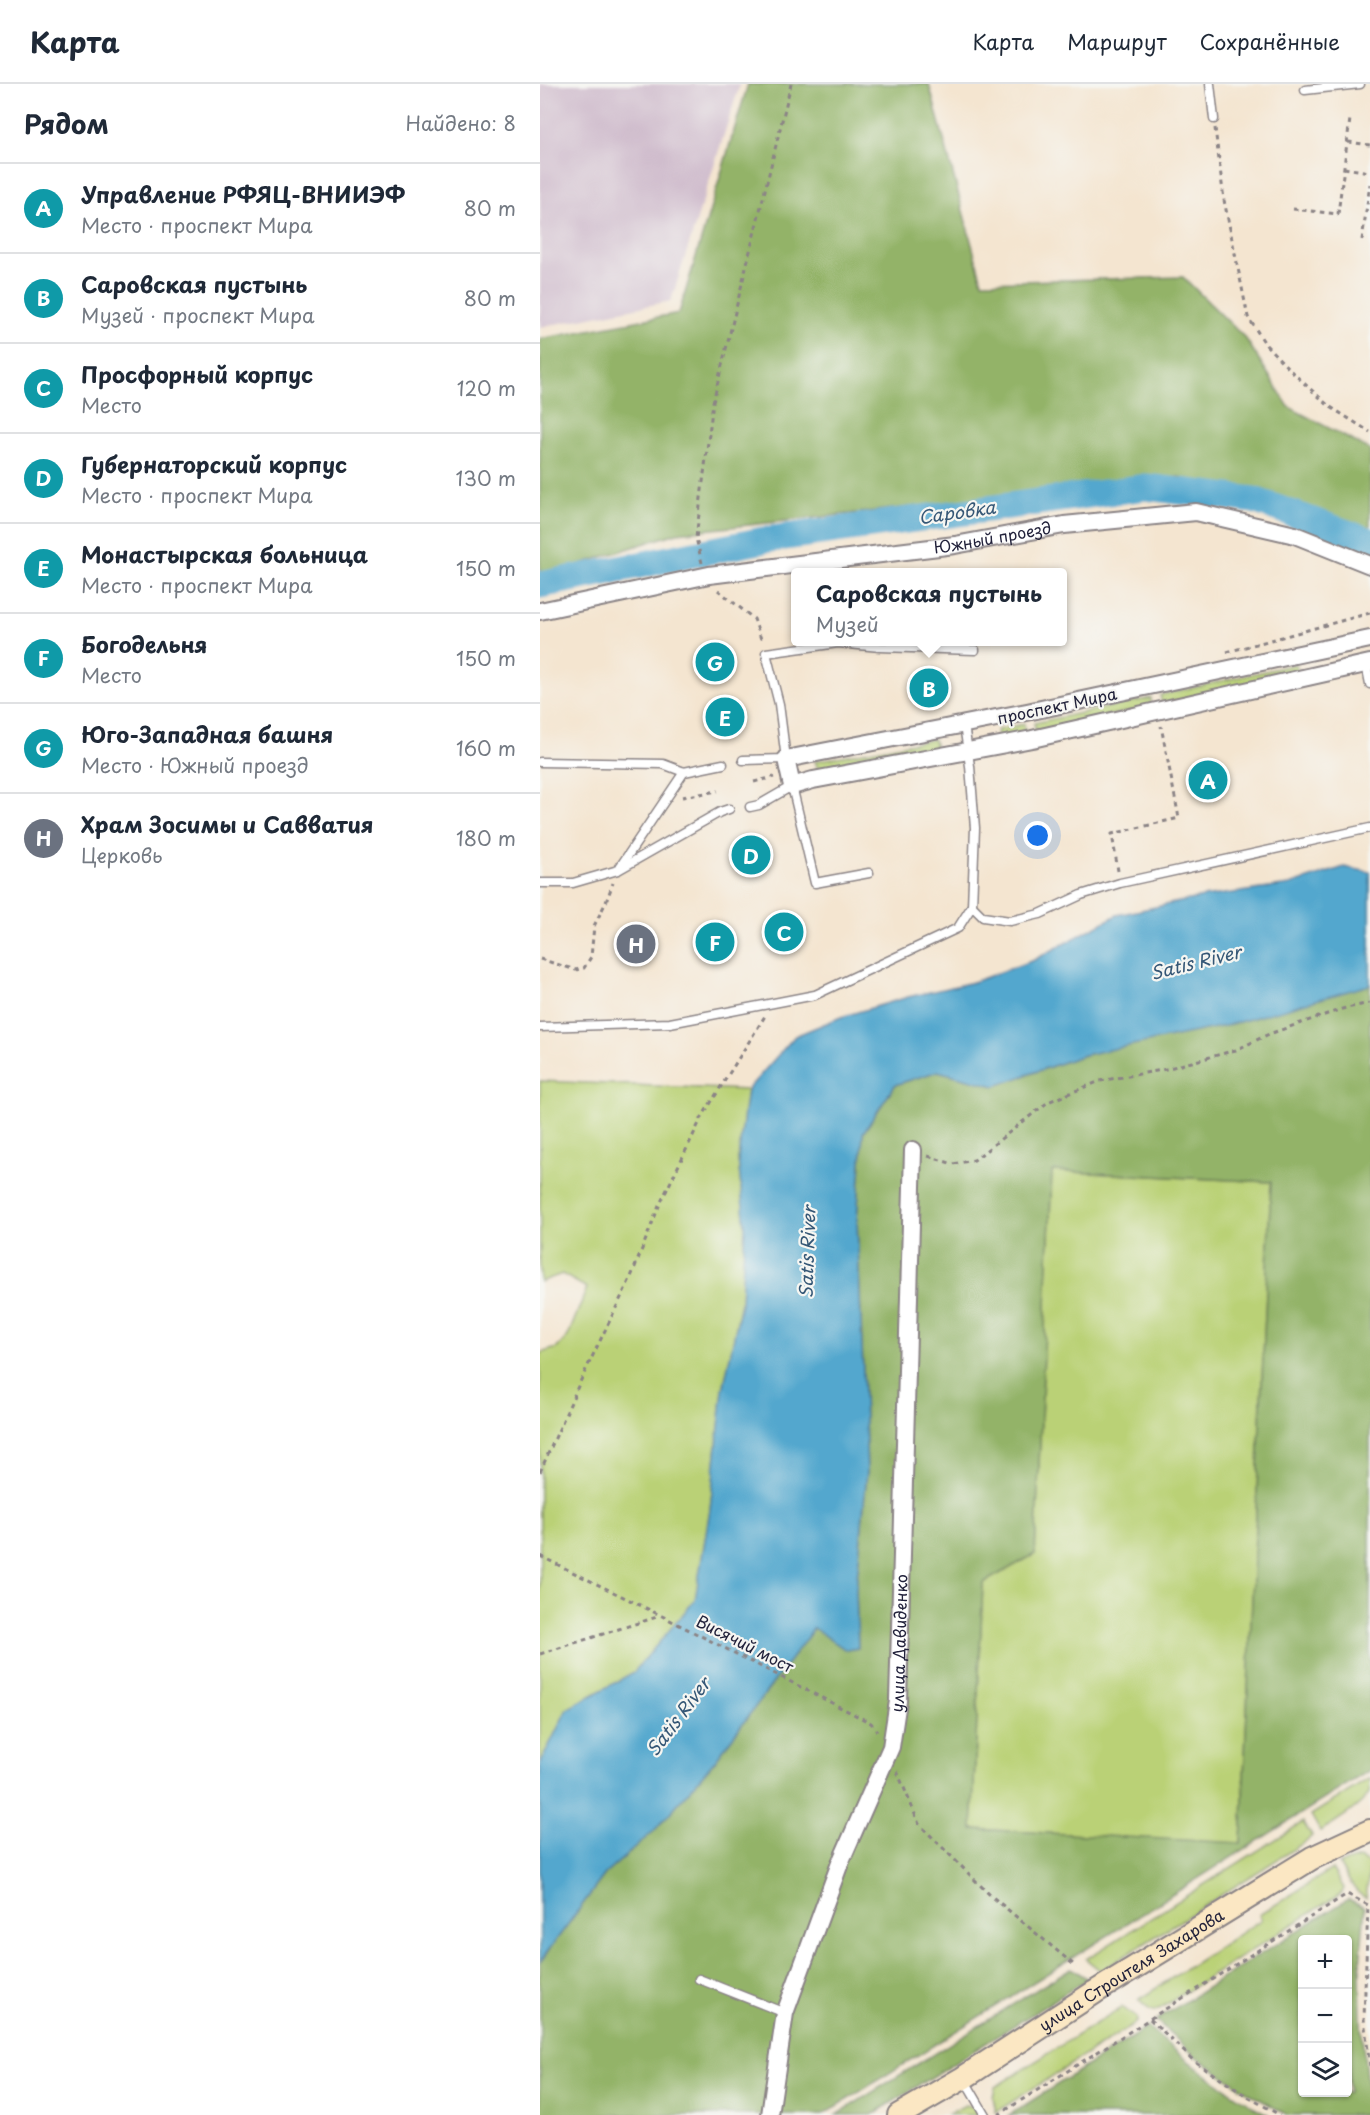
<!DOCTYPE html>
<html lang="ru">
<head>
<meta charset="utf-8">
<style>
  :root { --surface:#fff; --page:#f6f6f7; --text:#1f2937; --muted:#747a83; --line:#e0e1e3; --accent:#1f6fb2 }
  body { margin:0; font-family:"Playpen Sans",sans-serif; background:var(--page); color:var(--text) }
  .controls { position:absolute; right:18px; bottom:18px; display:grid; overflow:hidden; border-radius:6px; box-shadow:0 2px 4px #0004 }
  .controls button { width:54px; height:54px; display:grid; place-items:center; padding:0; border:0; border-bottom:2px solid var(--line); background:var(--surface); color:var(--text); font:30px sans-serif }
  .you { position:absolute; left:498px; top:752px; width:21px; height:21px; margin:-15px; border:4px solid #fff; border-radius:50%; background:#1a73e8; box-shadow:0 0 0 9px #1a73e833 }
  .badge { display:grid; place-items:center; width:39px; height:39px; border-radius:50%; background:var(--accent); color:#fff; font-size:20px; font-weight:700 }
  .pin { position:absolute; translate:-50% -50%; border:3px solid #fff; box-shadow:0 2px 6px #0006 }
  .popup { position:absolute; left:251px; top:484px; width:276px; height:78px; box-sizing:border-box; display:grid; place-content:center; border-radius:6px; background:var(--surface); filter:drop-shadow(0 2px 4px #0005); font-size:20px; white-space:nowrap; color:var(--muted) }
  .popup b { font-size:22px; color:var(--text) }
  .popup::after { content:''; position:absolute; left:50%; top:100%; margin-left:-12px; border:12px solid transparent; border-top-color:var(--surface) }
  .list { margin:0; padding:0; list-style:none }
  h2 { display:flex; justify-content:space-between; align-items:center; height:78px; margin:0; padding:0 24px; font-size:26px }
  h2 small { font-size:20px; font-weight:400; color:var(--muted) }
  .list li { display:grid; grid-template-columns:39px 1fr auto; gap:18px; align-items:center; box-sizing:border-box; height:90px; padding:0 24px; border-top:2px solid var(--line) }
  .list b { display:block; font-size:22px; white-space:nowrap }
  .list p { margin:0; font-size:20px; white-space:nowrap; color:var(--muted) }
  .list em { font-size:20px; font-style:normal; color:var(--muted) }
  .icon { flex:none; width:33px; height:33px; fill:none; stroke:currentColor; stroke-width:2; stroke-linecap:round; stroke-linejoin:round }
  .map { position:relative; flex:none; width:830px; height:2031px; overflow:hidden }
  header { display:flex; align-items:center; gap:36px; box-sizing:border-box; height:84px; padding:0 30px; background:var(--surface); border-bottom:2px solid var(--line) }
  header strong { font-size:28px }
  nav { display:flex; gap:33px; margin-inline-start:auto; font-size:21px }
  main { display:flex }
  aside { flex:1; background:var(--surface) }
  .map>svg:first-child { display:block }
  .industrial { fill:#d0bdcd }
  .green { fill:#bad176; stroke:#6e7a58; stroke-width:1.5 }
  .forest { fill:#93b367; stroke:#5a6a51; stroke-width:1.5; fill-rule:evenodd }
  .water { fill:#52a7ce; stroke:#3a6484; stroke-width:1.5 }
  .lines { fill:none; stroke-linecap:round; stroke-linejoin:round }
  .river { stroke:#52a7ce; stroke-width:27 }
  .lane-casing { stroke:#8b8486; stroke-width:11 }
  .street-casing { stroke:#8b8486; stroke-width:20 }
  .secondary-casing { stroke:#8b8486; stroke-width:26 }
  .path { stroke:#8b8486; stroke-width:3; stroke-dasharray:4.5 4.5; stroke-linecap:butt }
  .lane { stroke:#fff; stroke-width:8 }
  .street { stroke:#fff; stroke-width:16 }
  .secondary { stroke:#fbe7c3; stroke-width:22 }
  .labels { text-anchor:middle; stroke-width:4.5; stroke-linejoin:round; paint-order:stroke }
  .street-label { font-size:16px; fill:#22223b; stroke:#f6f6f2 }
  .water-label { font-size:18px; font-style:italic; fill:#355776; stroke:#f6f6f2 }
</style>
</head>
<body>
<header>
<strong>Карта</strong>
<nav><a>Карта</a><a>Маршрут</a><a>Сохранённые</a></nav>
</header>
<main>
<aside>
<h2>Рядом<small>Найдено: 8</small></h2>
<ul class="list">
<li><span class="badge" style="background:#0f9aa8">A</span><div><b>Управление РФЯЦ-ВНИИЭФ</b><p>Место · проспект Мира</p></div><em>80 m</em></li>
<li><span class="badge" style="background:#0f9aa8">B</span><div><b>Саровская пустынь</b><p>Музей · проспект Мира</p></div><em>80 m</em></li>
<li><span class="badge" style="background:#0f9aa8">C</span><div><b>Просфорный корпус</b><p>Место</p></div><em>120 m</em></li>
<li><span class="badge" style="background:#0f9aa8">D</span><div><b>Губернаторский корпус</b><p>Место · проспект Мира</p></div><em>130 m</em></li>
<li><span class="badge" style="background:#0f9aa8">E</span><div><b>Монастырская больница</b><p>Место · проспект Мира</p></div><em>150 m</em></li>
<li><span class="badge" style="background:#0f9aa8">F</span><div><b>Богодельня</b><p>Место</p></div><em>150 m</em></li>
<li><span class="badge" style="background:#0f9aa8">G</span><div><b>Юго-Западная башня</b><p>Место · Южный проезд</p></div><em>160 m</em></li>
<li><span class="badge" style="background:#6b7280">H</span><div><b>Храм Зосимы и Савватия</b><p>Церковь</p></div><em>180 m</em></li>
</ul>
</aside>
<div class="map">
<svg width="830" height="2031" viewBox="0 0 830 2031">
  <rect width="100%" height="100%" fill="#f6f6f2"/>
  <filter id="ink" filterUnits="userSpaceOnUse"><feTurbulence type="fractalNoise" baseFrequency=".0167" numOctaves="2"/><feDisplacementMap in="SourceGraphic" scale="12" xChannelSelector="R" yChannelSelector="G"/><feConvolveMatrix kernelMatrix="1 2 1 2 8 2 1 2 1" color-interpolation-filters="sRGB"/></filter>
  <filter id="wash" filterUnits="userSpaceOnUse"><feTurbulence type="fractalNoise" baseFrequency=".008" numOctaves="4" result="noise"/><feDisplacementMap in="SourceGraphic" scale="24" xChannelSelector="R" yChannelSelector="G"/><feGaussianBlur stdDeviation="1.35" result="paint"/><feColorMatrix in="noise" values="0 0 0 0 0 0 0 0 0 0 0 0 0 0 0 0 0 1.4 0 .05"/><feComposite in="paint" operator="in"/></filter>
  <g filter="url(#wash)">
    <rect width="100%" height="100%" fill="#f4e5d0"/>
    <!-- industrial -->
    <polygon class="industrial" points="0,0 200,0 131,217 0,243"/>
    <!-- green -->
    <g class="green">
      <polygon points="756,580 758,588 622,620 620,611"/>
      <polygon points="611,614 611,623 496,647 494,639"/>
      <polygon points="484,640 485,649 458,654 457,646"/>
      <polygon points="394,655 396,666 279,688 275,677"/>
      <polygon points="0,997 207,1006 198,1075 205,1142 201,1219 183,1306 170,1425 155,1516 94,1588 27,1625 0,1680 0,1269 17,1264 28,1252 47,1204 22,1190 0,1198"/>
      <polygon points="512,1087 731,1098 701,1760 432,1745 443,1499 495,1470"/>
      <path d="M830,1694C830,1698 830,1705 829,1709C823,1721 793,1740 780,1747L771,1731Z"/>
      <polygon points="763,1738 772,1752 762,1760 561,1887 546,1875"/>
      <path d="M819,1774L830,1780L826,1814C813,1808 807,1792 799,1780Z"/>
      <polygon points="792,1785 804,1804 802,1809 616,1927 610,1926 598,1916 721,1836 719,1831"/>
      <polygon points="582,1923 597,1934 597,1938 456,2028 453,2013 455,2003"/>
      <polygon points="425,2021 434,2023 439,2031 407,2031"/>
    </g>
    <!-- forest -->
    <g class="forest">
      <polygon points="208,0 389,0 442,198 643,193 706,255 749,323 830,366 830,454 639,393 137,449 0,493 0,255 139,229"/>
      <path d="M830,901V1686L283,2031H0V1878L65,1790L114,1747L174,1678L274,1544L306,1566L318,1564L316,1506L327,1387L317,1136L323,1049L355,1001L398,987L455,1002L544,971ZM512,1087L731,1098L701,1759L432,1745L443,1499L495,1470Z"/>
      <path d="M808,1815L825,1823L820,1881L821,1941L830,2031H747L709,2009L655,1972L616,1936ZM762,1856H808V2008H762Z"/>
      <polygon points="531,1884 548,1895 332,2031 296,2031"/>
      <path d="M608,1943C646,1977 684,2007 729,2031H469Z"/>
    </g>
    <!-- water -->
    <polygon class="water" points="804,783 830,788 830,901 685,942 544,971 455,1002 398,987 355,1001 323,1049 317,1136 327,1387 316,1506 318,1564 306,1566 274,1544 174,1678 114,1747 65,1790 0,1878 0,1680 27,1625 94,1588 155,1516 170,1425 183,1306 201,1219 205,1142 198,1075 207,1006 255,952 301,933 368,913 433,898 494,876 577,831 663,813 750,801"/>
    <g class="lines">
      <!-- river -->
      <polyline class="river" points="0,501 224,456 606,403 714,416 830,457"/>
    </g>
  </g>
  <g filter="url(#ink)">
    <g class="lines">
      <defs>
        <g id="lane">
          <polyline points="670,0 674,35"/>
          <polyline points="765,6 820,0"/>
          <polyline points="826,580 830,600"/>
          <polyline points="203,676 246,675 239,620 226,569 298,559 340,563 435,566"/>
          <polyline points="0,678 123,680 144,688 183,680"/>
          <polyline points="210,723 219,721 252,702 275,799 329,789"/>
          <polyline points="80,783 144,688"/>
          <polyline points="0,799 33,799 78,786 180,728 189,725"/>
          <polyline points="432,822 443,833 470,837 500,830 541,811 580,799 830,744"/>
          <polyline points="0,943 130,939 275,911 418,844 432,822 435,744 430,682 424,641"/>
          <polyline points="159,1895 245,1929"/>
          <polyline points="424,1995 445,2031"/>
        </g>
        <g id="street">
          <path id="s1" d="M0,527L169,491L415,461L524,441L656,428L755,451L830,481"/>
          <polyline points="830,555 487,628 246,675 252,702 273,696 492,655 830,579"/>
          <path id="s2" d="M230,2031L245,1929L300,1779L351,1663L358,1617L373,1066"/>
        </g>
        <g id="secondary">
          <path id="s3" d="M359,2031L423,1994L555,1908L772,1774L830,1747"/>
        </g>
      </defs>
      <!-- lane casing -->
      <use href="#lane" class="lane-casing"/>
      <!-- street casing -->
      <use href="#street" class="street-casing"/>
      <!-- secondary casing -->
      <use href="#secondary" class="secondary-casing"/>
      <!-- path -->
      <g class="path">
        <polyline points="675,44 684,116 708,233 726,261 754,290 789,322 830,348"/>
        <polyline points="808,58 830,61"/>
        <polyline points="804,84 830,88"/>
        <polyline points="753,125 798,130 810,35"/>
        <polyline points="822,156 830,100"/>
        <polyline points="162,479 156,454 173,318 251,0"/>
        <polyline points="178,506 214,535 222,558"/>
        <polyline points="687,568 830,529"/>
        <polyline points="214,698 234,693"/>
        <polyline points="142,713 178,707"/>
        <polyline points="578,787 572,750 639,734 621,642"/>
        <polyline points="0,875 36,886 44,884 51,873 54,842 66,818 73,799"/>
        <polyline points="388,1072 413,1080 434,1076 508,1018 560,997 622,986 696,966 729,950 802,925 830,919"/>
        <polyline points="0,1388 39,1300 91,1193 119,1122 162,1033 225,932"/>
        <polyline points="0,1472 122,1532 331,1639 337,1647"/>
        <polyline points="0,1570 120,1532"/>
        <polyline points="357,1687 379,1740 449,1810 533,1880"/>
        <polyline points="610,1935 654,1977 708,2013 740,2031"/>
        <polyline points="458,2031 807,1810 828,1821 824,1935 830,1982"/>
      </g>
      <!-- lane -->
      <use href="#lane" class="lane"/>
      <!-- street -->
      <use href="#street" class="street"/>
      <!-- secondary -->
      <use href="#secondary" class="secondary"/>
    </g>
  </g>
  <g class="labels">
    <!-- street labels -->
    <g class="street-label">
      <text dy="6" stroke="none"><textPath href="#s1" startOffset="459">Южный проезд</textPath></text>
      <text transform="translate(517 622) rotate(-12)" y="6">проспект Мира</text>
      <text dy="6" stroke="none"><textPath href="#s2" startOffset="494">улица Давиденко</textPath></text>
      <text transform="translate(205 1560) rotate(27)" y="6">Висячий мост</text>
      <text dy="6" stroke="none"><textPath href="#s3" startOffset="274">улица Строителя Захарова</textPath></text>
    </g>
    <!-- water labels -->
    <g class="water-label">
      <text transform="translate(417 429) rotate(-8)" y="6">Саровка</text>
      <text transform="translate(656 879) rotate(-14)" y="6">Satis River</text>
      <text transform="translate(268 1168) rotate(-88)" y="6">Satis River</text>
      <text transform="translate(139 1633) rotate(-53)" y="6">Satis River</text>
    </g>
  </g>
</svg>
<div class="controls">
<button>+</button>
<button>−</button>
<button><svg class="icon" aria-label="layers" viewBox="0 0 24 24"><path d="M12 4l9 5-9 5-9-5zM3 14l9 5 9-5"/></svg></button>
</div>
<div class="you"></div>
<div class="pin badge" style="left:668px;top:696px;background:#0f9aa8">A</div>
<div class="pin badge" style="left:389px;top:604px;background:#0f9aa8">B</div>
<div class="popup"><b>Саровская пустынь</b>Музей</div>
<div class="pin badge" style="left:244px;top:848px;background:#0f9aa8">C</div>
<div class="pin badge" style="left:211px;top:771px;background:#0f9aa8">D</div>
<div class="pin badge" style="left:185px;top:633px;background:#0f9aa8">E</div>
<div class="pin badge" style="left:175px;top:858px;background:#0f9aa8">F</div>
<div class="pin badge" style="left:175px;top:578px;background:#0f9aa8">G</div>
<div class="pin badge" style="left:96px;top:860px;background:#6b7280">H</div>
</div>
</main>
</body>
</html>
